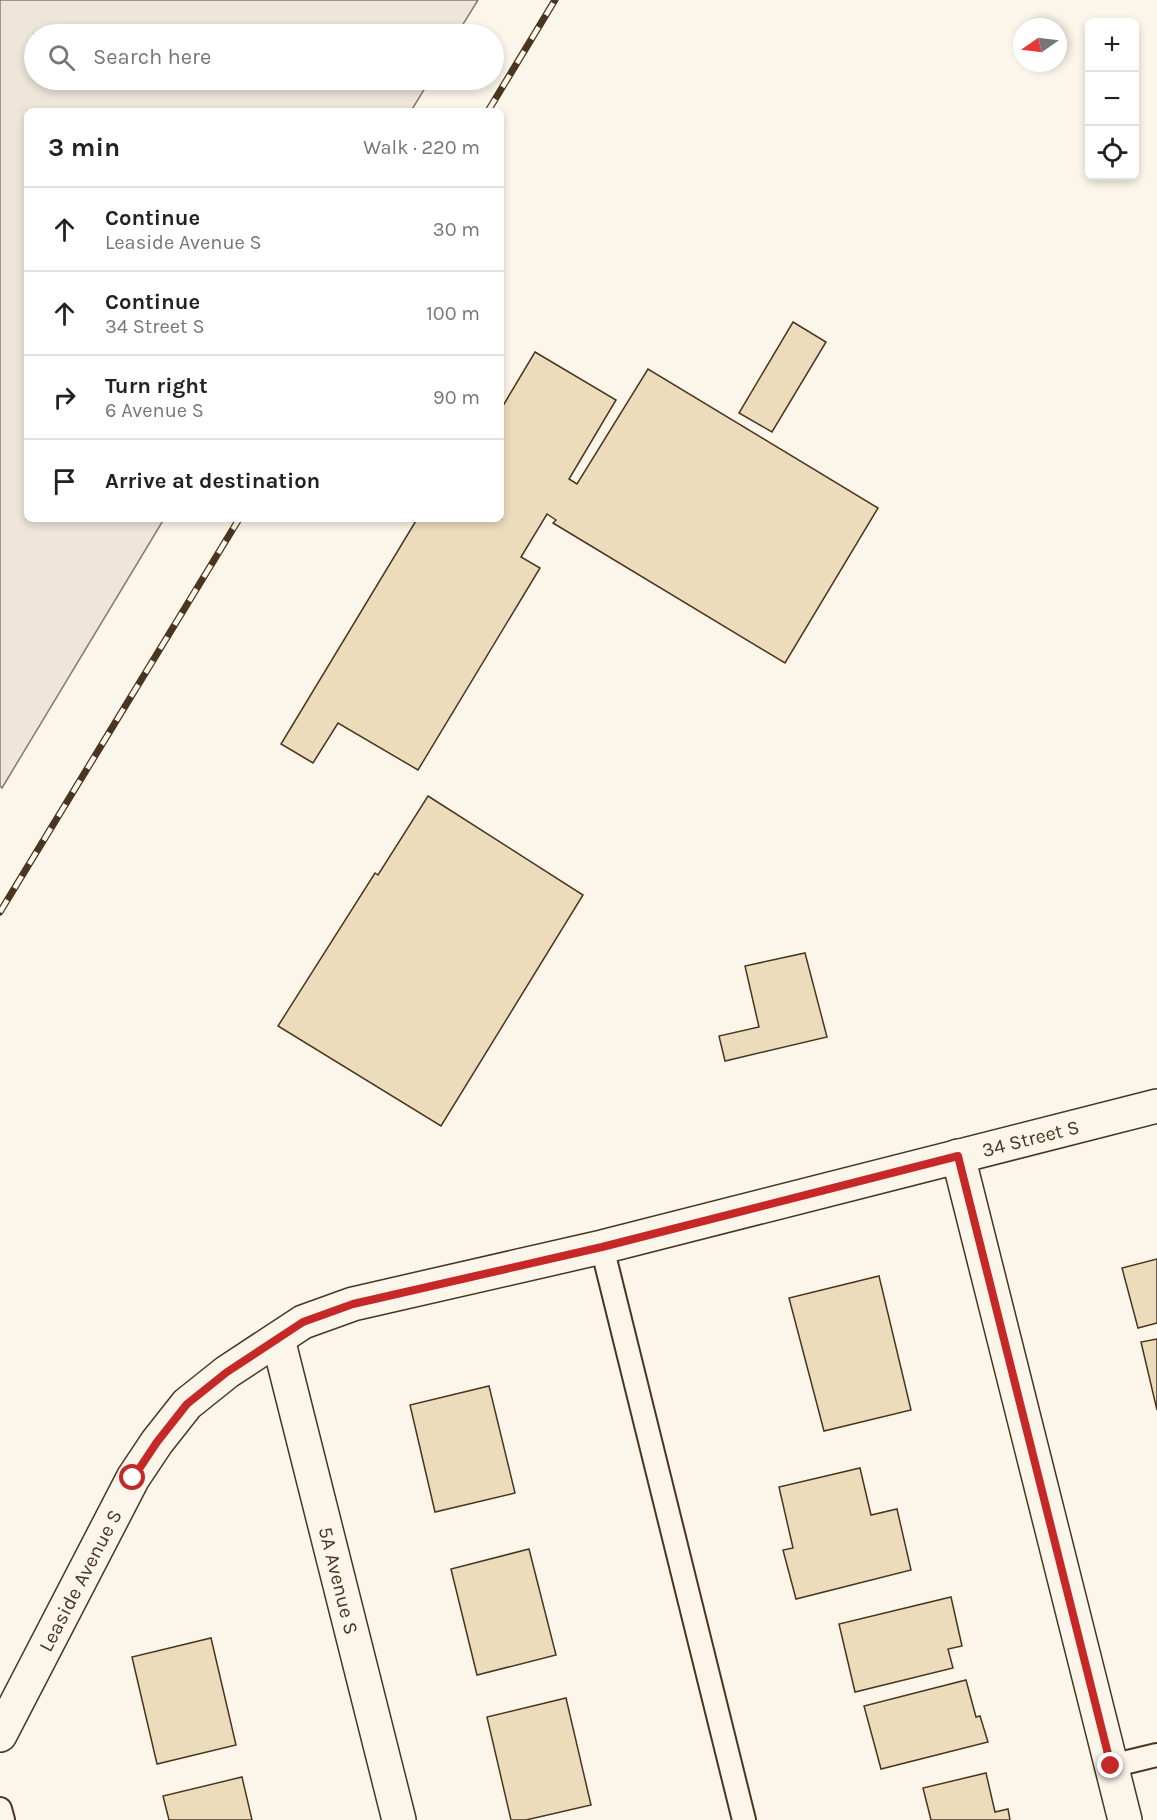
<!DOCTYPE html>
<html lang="en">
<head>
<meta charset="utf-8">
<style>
  :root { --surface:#fff; --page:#f2f2f2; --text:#222; --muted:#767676; --line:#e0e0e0 }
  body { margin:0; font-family:Karla,sans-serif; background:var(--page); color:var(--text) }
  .controls { position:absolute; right:18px; top:18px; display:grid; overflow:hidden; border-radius:9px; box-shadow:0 3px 9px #0003 }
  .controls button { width:54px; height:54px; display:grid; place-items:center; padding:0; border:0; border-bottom:2px solid var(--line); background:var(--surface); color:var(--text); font:30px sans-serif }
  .compass { position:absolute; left:1013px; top:18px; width:54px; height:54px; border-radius:50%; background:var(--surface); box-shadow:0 3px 9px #0003; rotate:256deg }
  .stop { position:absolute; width:18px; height:18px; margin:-14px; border:4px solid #c62828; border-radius:50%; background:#fff }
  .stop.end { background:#c62828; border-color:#fff; box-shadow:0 2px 6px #0008 }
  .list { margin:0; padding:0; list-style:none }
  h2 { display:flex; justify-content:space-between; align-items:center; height:78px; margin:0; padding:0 24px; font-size:26px }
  h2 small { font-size:20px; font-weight:400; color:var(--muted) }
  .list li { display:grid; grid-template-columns:39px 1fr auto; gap:18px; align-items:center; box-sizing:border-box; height:84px; padding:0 24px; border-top:2px solid var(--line) }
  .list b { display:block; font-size:22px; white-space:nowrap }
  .list p { margin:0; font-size:20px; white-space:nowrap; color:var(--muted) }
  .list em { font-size:20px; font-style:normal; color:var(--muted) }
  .icon { flex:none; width:33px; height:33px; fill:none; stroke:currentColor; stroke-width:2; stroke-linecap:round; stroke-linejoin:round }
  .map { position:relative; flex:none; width:1157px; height:1820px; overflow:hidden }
  .search { position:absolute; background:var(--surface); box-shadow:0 3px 9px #0003; left:24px; top:24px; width:480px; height:66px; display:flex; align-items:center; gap:15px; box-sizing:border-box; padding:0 21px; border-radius:33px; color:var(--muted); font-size:22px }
  .panel { position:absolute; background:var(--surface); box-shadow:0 3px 9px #0003; left:24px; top:108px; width:480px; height:414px; border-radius:9px }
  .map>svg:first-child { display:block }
  .green { fill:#ede6d9; stroke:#887966; stroke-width:1.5 }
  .building { fill:#ecdcbc; stroke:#4a3520; stroke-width:1.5 }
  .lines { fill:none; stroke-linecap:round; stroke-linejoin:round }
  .service-casing { stroke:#4a3520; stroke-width:26 }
  .minor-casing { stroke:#4a3520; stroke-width:36 }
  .service { stroke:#fbf6e9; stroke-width:22 }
  .minor { stroke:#fbf6e9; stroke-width:33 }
  .rail-casing { stroke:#4a3520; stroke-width:7 }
  .rail { stroke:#fbf6e9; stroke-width:4.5; stroke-dasharray:14; stroke-linecap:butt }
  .route { stroke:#c62828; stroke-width:8 }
  .labels { text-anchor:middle; stroke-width:4.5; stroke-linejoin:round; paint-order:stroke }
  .street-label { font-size:20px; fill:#4a3520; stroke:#fbf6e9 }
</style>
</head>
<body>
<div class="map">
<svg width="1157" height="1820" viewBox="0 0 1157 1820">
  <rect width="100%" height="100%" fill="#fbf6e9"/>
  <!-- green -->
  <polygon class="green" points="0,0 478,0 457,34 34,34 34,80 430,80 411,111 27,111 27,519 164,519 2,788 0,786"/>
  <!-- building -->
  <g class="building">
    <polygon points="793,322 826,342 772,432 739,413"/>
    <polygon points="535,352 616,400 569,479 577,484 648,369 878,508 785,663 553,523 556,520 547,514 521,557 540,568 418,770 338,723 313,763 281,744 417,519 501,519 501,409"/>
    <polygon points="428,796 583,895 441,1126 278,1026 375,873 378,875"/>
    <polygon points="805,953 827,1037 725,1061 719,1036 759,1027 745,966"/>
    <polygon points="1157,1259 1157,1323 1138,1328 1122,1268"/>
    <polygon points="879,1276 911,1410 824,1431 789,1298"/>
    <polygon points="1157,1339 1157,1410 1141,1342"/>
    <polygon points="489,1386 515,1493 435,1512 410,1405"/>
    <polygon points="860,1468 871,1515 897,1509 911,1570 796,1599 783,1550 793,1548 779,1487"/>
    <polygon points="529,1549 556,1655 477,1675 451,1569"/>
    <polygon points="951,1597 962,1646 948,1649 953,1668 855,1692 839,1624"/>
    <polygon points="211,1638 236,1745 157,1764 132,1657"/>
    <polygon points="966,1680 976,1717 980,1716 988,1742 881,1769 864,1706"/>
    <polygon points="566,1698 591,1805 526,1820 511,1820 487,1717"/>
    <polygon points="986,1773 995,1812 1008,1809 1010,1820 931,1820 923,1788"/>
    <polygon points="242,1777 252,1820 169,1820 163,1796"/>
  </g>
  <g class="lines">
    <defs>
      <g id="service">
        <polyline points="602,1247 744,1820"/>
        <polyline points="1111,1766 1157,1755"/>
        <polyline points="0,1809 3,1820"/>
      </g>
      <g id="minor">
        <polyline points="958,1156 1125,1820"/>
        <path id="s1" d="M278,1339L399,1820"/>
        <path id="s2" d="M0,1735L133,1478L157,1442L187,1404L227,1372L303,1322L353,1304L602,1247L1157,1106"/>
      </g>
    </defs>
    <!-- service casing -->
    <use href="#service" class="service-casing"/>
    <!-- minor casing -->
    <use href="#minor" class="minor-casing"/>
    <!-- service -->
    <use href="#service" class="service"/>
    <!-- minor -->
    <use href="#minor" class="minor"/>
    <defs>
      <g id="rail">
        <polyline points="488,111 555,0"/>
        <polyline points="0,912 239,519"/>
      </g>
    </defs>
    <!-- rail casing -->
    <use href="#rail" class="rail-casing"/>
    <!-- rail -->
    <use href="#rail" class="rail"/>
  </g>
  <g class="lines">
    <!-- route -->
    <polyline class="route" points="133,1478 157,1442 187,1404 227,1372 303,1322 353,1304 602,1247 958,1156 1111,1766"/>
  </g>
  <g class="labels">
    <!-- street labels -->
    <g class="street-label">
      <text dy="7" stroke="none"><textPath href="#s2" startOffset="1274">34 Street S</textPath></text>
      <text dy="7" stroke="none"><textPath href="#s2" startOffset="174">Leaside Avenue S</textPath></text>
      <text dy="7" stroke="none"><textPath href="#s1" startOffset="249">5A Avenue S</textPath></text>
    </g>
  </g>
</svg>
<div class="controls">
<button>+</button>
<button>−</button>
<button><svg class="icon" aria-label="locate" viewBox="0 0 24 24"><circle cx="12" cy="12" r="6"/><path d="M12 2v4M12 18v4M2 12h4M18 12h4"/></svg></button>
</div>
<svg class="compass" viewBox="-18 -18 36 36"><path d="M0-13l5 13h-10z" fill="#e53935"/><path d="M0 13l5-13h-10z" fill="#767676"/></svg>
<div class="stop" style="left:133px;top:1478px"></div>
<div class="stop end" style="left:1111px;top:1766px"></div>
<div class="search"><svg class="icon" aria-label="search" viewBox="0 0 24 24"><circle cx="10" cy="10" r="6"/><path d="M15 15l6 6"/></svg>Search here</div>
<section class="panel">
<h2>3 min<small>Walk · 220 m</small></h2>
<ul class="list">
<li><svg class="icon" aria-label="ahead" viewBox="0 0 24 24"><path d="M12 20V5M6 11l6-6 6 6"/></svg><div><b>Continue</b><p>Leaside Avenue S</p></div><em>30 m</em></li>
<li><svg class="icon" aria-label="ahead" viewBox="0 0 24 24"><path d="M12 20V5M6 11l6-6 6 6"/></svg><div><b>Continue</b><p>34 Street S</p></div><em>100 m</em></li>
<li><svg class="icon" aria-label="right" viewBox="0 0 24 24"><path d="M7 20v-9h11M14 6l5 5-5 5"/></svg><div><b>Turn right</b><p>6 Avenue S</p></div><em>90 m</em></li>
<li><svg class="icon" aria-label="arrive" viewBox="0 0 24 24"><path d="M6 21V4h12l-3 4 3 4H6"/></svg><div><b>Arrive at destination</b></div></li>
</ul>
</section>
</div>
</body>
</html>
